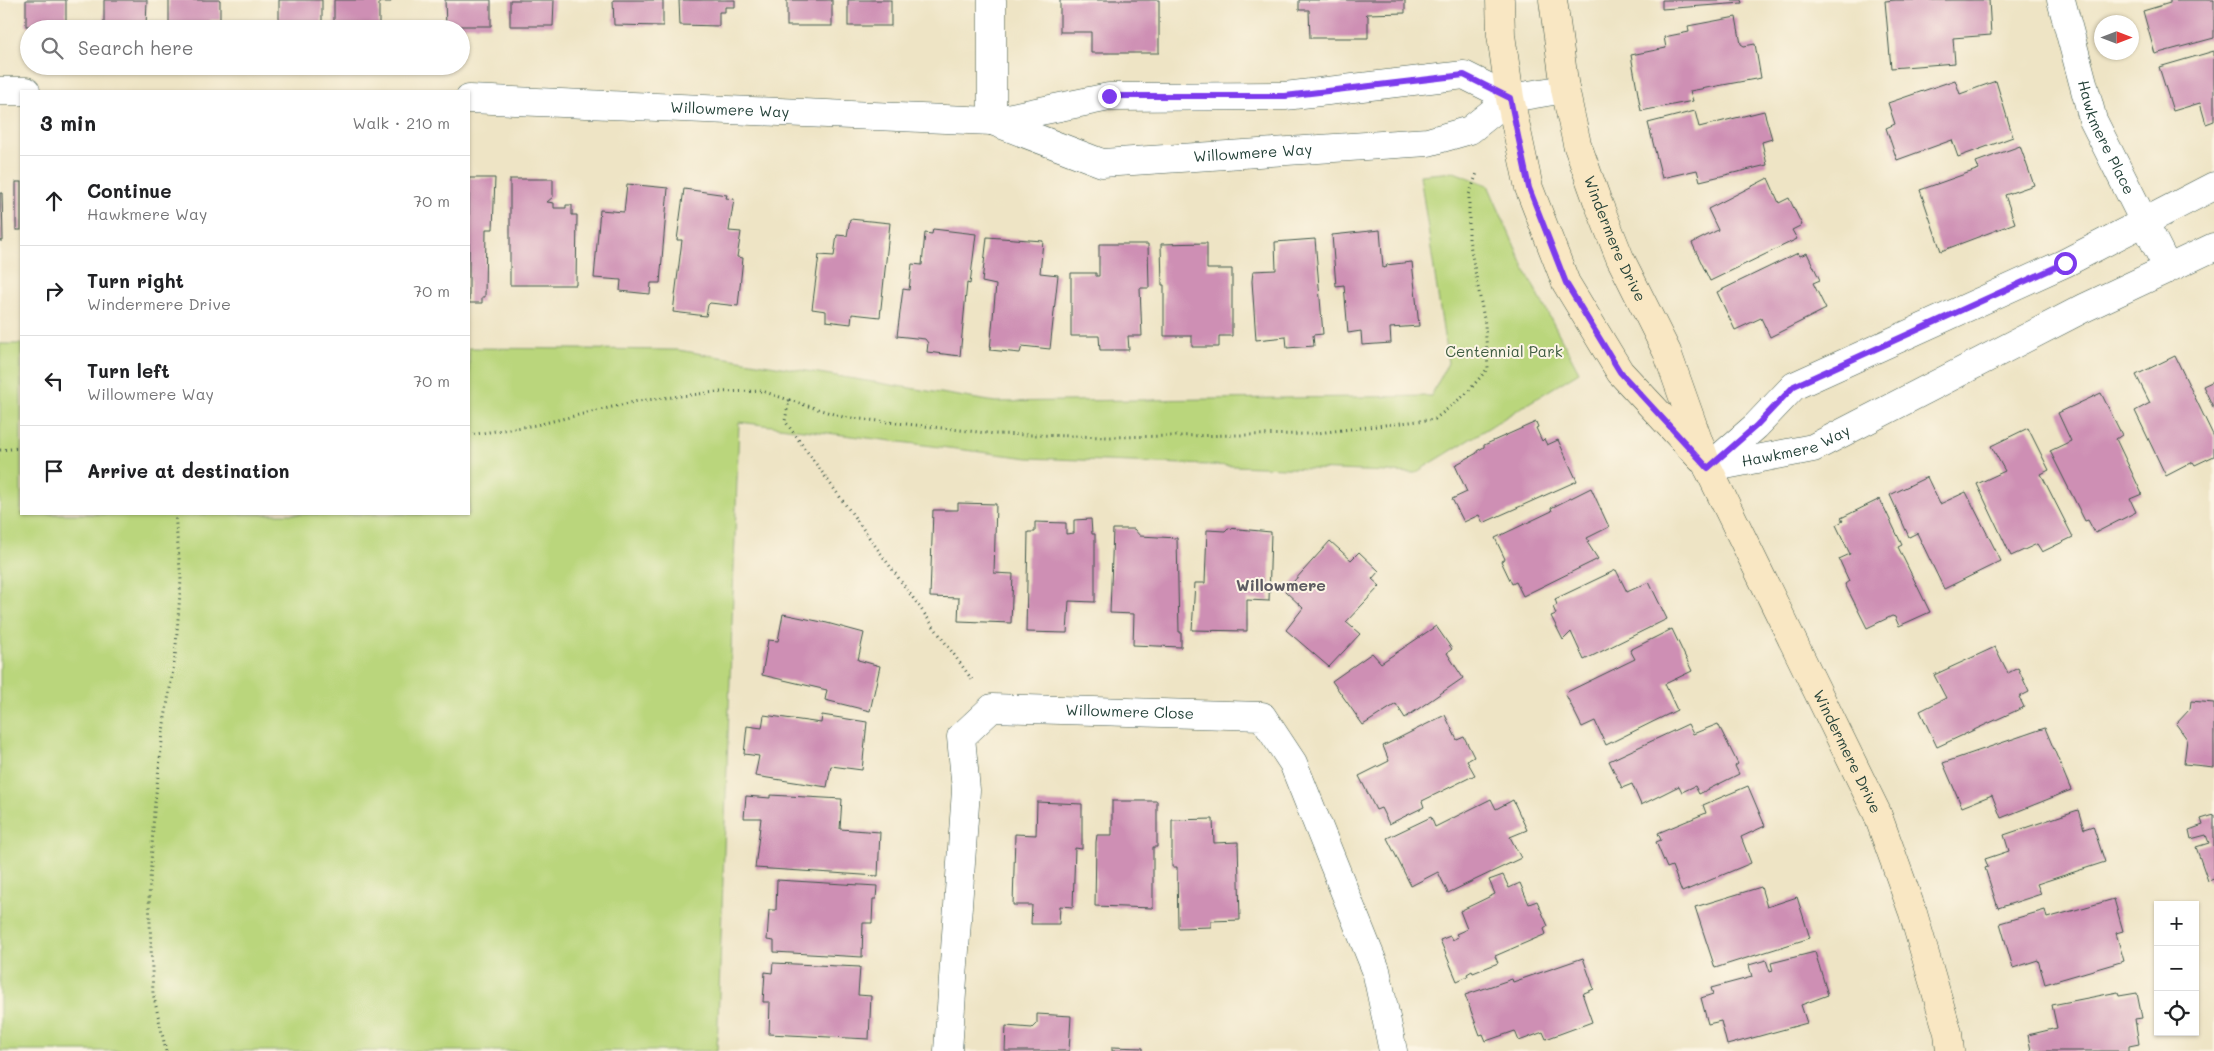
<!DOCTYPE html>
<html lang="en">
<head>
<meta charset="utf-8">
<style>
  :root { --surface:#fff; --page:#f6f6f6; --text:#202124; --muted:#757577; --line:#e0e0e0 }
  body { margin:0; font-family:Mali,sans-serif; background:var(--page); color:var(--text) }
  .controls { position:absolute; right:15px; bottom:15px; display:grid; overflow:hidden; border-radius:0px; box-shadow:0 1px 4px #0004 }
  .controls button { width:45px; height:45px; display:grid; place-items:center; padding:0; border:0; border-bottom:1px solid var(--line); background:var(--surface); color:var(--text); font:25px sans-serif }
  .compass { position:absolute; left:2094px; top:15px; width:45px; height:45px; border-radius:50%; background:var(--surface); box-shadow:0 1px 4px #0004; rotate:90deg }
  .stop { position:absolute; width:15px; height:15px; margin:-11px; border:4px solid #7c3aed; border-radius:50%; background:#fff }
  .stop.end { background:#7c3aed; border-color:#fff; box-shadow:0 1px 5px #0008 }
  .list { margin:0; padding:0; list-style:none }
  h2 { display:flex; justify-content:space-between; align-items:center; height:65px; margin:0; padding:0 20px; font-size:21px }
  h2 small { font-size:16px; font-weight:400; color:var(--muted) }
  .list li { display:grid; grid-template-columns:32px 1fr auto; gap:15px; align-items:center; box-sizing:border-box; height:90px; padding:0 20px; border-top:1px solid var(--line) }
  .list b { display:block; font-size:19px; white-space:nowrap }
  .list p { margin:0; font-size:16px; white-space:nowrap; color:var(--muted) }
  .list em { font-size:16px; font-style:normal; color:var(--muted) }
  .icon { flex:none; width:28px; height:28px; fill:none; stroke:currentColor; stroke-width:2; stroke-linecap:round; stroke-linejoin:round }
  .map { position:relative; flex:none; width:2214px; height:1051px; overflow:hidden }
  .search { position:absolute; background:var(--surface); box-shadow:0 1px 4px #0004; left:20px; top:20px; width:450px; height:55px; display:flex; align-items:center; gap:12px; box-sizing:border-box; padding:0 18px; border-radius:28px; color:var(--muted); font-size:19px }
  .panel { position:absolute; background:var(--surface); box-shadow:0 1px 4px #0004; left:20px; top:90px; width:450px; height:425px; border-radius:0px }
  .map>svg:first-child { display:block }
  .green { fill:#bad67c; stroke:#6c8a58 }
  .building { fill:#ce8fb4 }
  .lines { fill:none; stroke-linecap:round; stroke-linejoin:round }
  .street-casing { stroke:#3e564a; stroke-width:29 }
  .secondary-casing { stroke:#3e564a; stroke-width:29 }
  .path { stroke:#3e564a; stroke-width:3; stroke-dasharray:1 4; stroke-linecap:butt }
  .street { stroke:#fff; stroke-width:28 }
  .secondary { stroke:#f9e7c3; stroke-width:28 }
  .route { stroke:#7c3aed; stroke-width:6 }
  .labels { text-anchor:middle; stroke-width:4; stroke-linejoin:round; paint-order:stroke }
  .street-label { font-size:15px; fill:#1f3d34; stroke:#fcf5e5 }
  .park-label { font-size:15px; fill:#3e5c42; stroke:#fcf5e5 }
  .neighbourhood-label { font-size:16px; font-weight:bold; fill:#5c5a61; stroke:#fcf5e5 }
</style>
</head>
<body>
<div class="map">
<svg width="2214" height="1051" viewBox="0 0 2214 1051">
  <rect width="100%" height="100%" fill="#fcf5e5"/>
  <filter id="ink" filterUnits="userSpaceOnUse"><feTurbulence type="fractalNoise" baseFrequency=".02" numOctaves="2"/><feDisplacementMap in="SourceGraphic" scale="10" xChannelSelector="R" yChannelSelector="G"/><feConvolveMatrix kernelMatrix="1 2 1 2 8 2 1 2 1" color-interpolation-filters="sRGB"/></filter>
  <filter id="wash" filterUnits="userSpaceOnUse"><feTurbulence type="fractalNoise" baseFrequency=".0096" numOctaves="4" result="noise"/><feDisplacementMap in="SourceGraphic" scale="20" xChannelSelector="R" yChannelSelector="G"/><feGaussianBlur stdDeviation="1.12" result="paint"/><feColorMatrix in="noise" values="0 0 0 0 0 0 0 0 0 0 0 0 0 0 0 0 0 1.4 0 .05"/><feComposite in="paint" operator="in"/></filter>
  <g filter="url(#wash)">
    <rect width="100%" height="100%" fill="#eee4c5"/>
    <!-- green -->
    <polygon class="green" points="1454,172 1488,185 1526,272 1579,372 1415,473 1029,458 739,422 717,1051 0,1051 0,344 21,344 21,514 469,514 469,348 678,350 995,402 1431,396 1448,363 1420,175"/>
    <g id="blocks">
      <!-- building -->
      <g class="building">
        <rect x="26" y="0" width="40" height="26"/>
        <polygon points="104,0 147,0 146,26 104,27"/>
        <polygon points="169,0 220,0 220,20 210,20 211,23 169,23"/>
        <rect x="279" y="0" width="43" height="26"/>
        <polygon points="334,0 391,0 391,2 379,2 379,26 334,26"/>
        <polygon points="445,0 491,0 491,26 446,26"/>
        <polygon points="510,0 554,0 553,26 510,26"/>
        <polygon points="613,0 663,0 663,26 614,25"/>
        <polygon points="679,0 735,0 735,7 725,7 725,12 719,12 719,26 680,25"/>
        <rect x="787" y="0" width="45" height="26"/>
        <rect x="848" y="0" width="43" height="26"/>
        <polygon points="1060,0 1159,0 1159,53 1091,53 1091,32 1060,32"/>
        <polygon points="1299,0 1405,0 1405,13 1366,14 1368,16 1368,38 1310,38 1309,10 1299,10"/>
        <polygon points="1662,0 1741,0 1742,3 1662,9"/>
        <polygon points="1896,0 1989,0 1991,35 1953,38 1955,63 1891,68 1885,1"/>
        <polygon points="2170,0 2214,0 2214,38 2155,54 2143,11 2170,3"/>
        <polygon points="1736,17 1741,44 1744,46 1755,44 1761,78 1690,91 1693,101 1641,111 1631,55 1666,48 1664,37 1689,32 1688,26"/>
        <polygon points="2214,51 2214,121 2206,124 2200,103 2173,111 2159,67"/>
        <polygon points="1955,80 1960,94 1996,81 2013,137 1958,157 1952,140 1897,160 1886,128 1895,124 1888,103"/>
        <polygon points="1695,111 1699,127 1764,111 1772,139 1762,142 1767,165 1700,181 1697,170 1662,178 1648,123"/>
        <polygon points="2020,146 2034,185 2005,195 2015,223 1941,251 1920,190 1979,169 1976,162"/>
        <polygon points="469,178 495,178 493,229 486,229 485,297 482,297 482,303 469,303"/>
        <polygon points="1768,178 1779,203 1789,198 1802,225 1792,230 1797,239 1710,281 1692,243 1718,230 1708,209"/>
        <polygon points="510,179 553,179 553,197 547,202 554,203 554,208 566,208 566,205 572,205 572,215 577,215 576,285 510,285"/>
        <rect x="16" y="182" width="5" height="48"/>
        <polygon points="627,184 668,188 660,283 651,283 650,294 620,291 621,280 594,278 600,210 624,212"/>
        <polygon points="684,189 727,195 726,198 734,199 729,231 741,232 737,257 743,258 738,306 710,303 708,305 706,316 673,312 682,240 677,240"/>
        <polygon points="0,193 2,193 3,241 0,241"/>
        <polygon points="850,219 890,223 880,317 852,314 851,324 826,321 826,311 812,309 819,255 834,256 837,235 847,236"/>
        <polygon points="933,229 976,234 970,284 967,283 960,356 927,352 928,343 925,339 897,336 903,289 909,290 912,264 922,265 925,233 932,234"/>
        <polygon points="1380,230 1383,268 1387,267 1386,265 1412,262 1419,326 1390,328 1391,343 1362,345 1361,331 1348,333 1344,285 1336,286 1332,235"/>
        <polygon points="987,237 1043,241 1040,273 1058,275 1050,349 1022,346 1020,353 990,350 996,285 982,282"/>
        <polygon points="1315,239 1323,334 1313,335 1314,346 1287,348 1286,337 1256,340 1252,281 1253,271 1276,270 1275,242"/>
        <polygon points="1207,243 1207,269 1232,269 1232,336 1219,336 1219,347 1192,347 1192,336 1164,336 1164,285 1162,285 1161,244"/>
        <polygon points="1099,244 1148,244 1149,288 1140,288 1142,336 1128,336 1129,350 1100,350 1099,336 1071,336 1071,273 1096,273 1096,276 1099,276"/>
        <polygon points="1798,253 1800,256 1807,253 1820,280 1813,283 1826,309 1770,337 1761,318 1735,330 1717,292"/>
        <polygon points="2175,356 2214,437 2214,456 2195,465 2193,462 2166,476 2135,411 2150,403 2136,375"/>
        <polygon points="2214,381 2214,409 2203,386"/>
        <polygon points="2101,393 2122,435 2116,439 2142,494 2130,499 2136,512 2095,533 2088,520 2085,521 2050,451 2071,441 2058,413"/>
        <polygon points="1536,422 1538,427 1536,428 1542,441 1544,439 1547,445 1558,440 1577,481 1483,523 1479,515 1464,522 1452,499 1467,492 1455,465 1477,453 1477,451 1484,447 1484,445"/>
        <polygon points="2028,428 2049,470 2041,474 2073,537 2042,552 2037,544 2011,556 1977,484 2005,471 1991,446"/>
        <polygon points="1927,477 1940,504 1966,492 2001,561 1944,589 1917,533 1909,537 1890,495"/>
        <polygon points="1591,488 1609,527 1587,538 1589,541 1587,542 1598,559 1523,596 1516,582 1512,584 1501,561 1505,559 1495,538 1552,511 1551,508"/>
        <polygon points="1880,499 1902,545 1898,547 1930,612 1899,626 1895,617 1892,616 1867,628 1845,584 1849,581 1839,559 1850,554 1836,525 1843,521 1841,518"/>
        <polygon points="958,503 996,504 994,573 1013,574 1011,623 958,621 959,598 930,597 933,510 958,510"/>
        <polygon points="1091,519 1092,534 1095,534 1095,602 1069,601 1067,633 1026,632 1028,532 1035,532 1035,522 1066,523 1066,534 1074,533 1074,520"/>
        <polygon points="1228,528 1271,532 1269,601 1247,600 1247,631 1192,630 1195,583 1205,583 1207,530 1225,531"/>
        <polygon points="1113,529 1134,529 1140,536 1177,538 1179,632 1181,632 1181,647 1133,645 1134,614 1110,613"/>
        <polygon points="1330,541 1351,560 1359,552 1379,571 1372,579 1380,586 1346,622 1360,634 1329,667 1286,630 1303,608 1285,591"/>
        <polygon points="1616,570 1627,592 1649,582 1667,619 1584,660 1571,632 1563,640 1551,616 1556,614 1553,607 1557,605 1555,599"/>
        <polygon points="783,614 827,623 864,633 858,660 880,666 870,711 825,700 827,690 762,675 768,640 778,641"/>
        <polygon points="1436,626 1452,649 1447,653 1463,678 1405,718 1396,704 1363,725 1332,681 1372,653 1381,663"/>
        <polygon points="1672,629 1692,671 1665,684 1677,710 1606,745 1595,721 1582,727 1565,693 1635,659 1630,650"/>
        <polygon points="1995,647 2008,673 2018,668 2029,692 2019,697 2024,707 1937,747 1920,711 1946,698 1934,675"/>
        <polygon points="2191,701 2214,703 2214,767 2184,764 2187,739 2176,724 2190,709"/>
        <polygon points="764,715 821,723 822,715 867,722 862,770 831,766 827,787 755,776 759,756 744,754 747,726 762,728"/>
        <polygon points="1445,715 1457,740 1464,737 1474,757 1467,761 1475,775 1422,801 1424,807 1389,824 1381,808 1376,810 1359,776 1389,761 1383,746"/>
        <polygon points="1688,724 1693,734 1718,724 1738,764 1735,766 1739,774 1699,794 1695,786 1682,792 1679,786 1641,805 1632,784 1622,788 1609,761"/>
        <polygon points="2045,728 2071,790 2001,818 1992,795 1962,807 1943,763"/>
        <polygon points="1748,786 1765,826 1741,837 1751,863 1682,892 1672,866 1667,868 1656,842 1661,840 1658,833 1706,813 1703,805"/>
        <polygon points="770,795 842,799 840,829 880,832 878,876 755,868 761,818 744,818 746,796 770,798"/>
        <polygon points="1491,799 1496,809 1513,800 1527,830 1510,837 1521,858 1448,893 1438,872 1411,886 1387,838 1431,817 1435,827"/>
        <polygon points="1112,801 1157,801 1157,847 1153,847 1153,908 1095,906 1096,842 1097,835 1112,835"/>
        <polygon points="1037,802 1082,804 1082,849 1075,848 1073,907 1060,906 1059,924 1031,924 1032,905 1013,905 1015,834 1036,835"/>
        <polygon points="2078,810 2084,829 2093,826 2105,862 2037,884 2041,894 1998,908 1985,868 1988,867 1985,859 2009,851 2004,835"/>
        <polygon points="2214,815 2214,879 2208,881 2196,847 2209,843 2206,835 2191,839 2189,830 2203,825 2201,819"/>
        <polygon points="1213,819 1214,843 1238,842 1240,920 1211,921 1211,927 1178,928 1177,867 1172,867 1172,820"/>
        <polygon points="1503,875 1509,888 1520,883 1529,904 1537,901 1548,926 1544,929 1546,934 1495,956 1498,963 1473,973 1472,971 1467,974 1468,976 1457,981 1440,940 1450,936 1452,940 1458,937 1456,934 1467,929 1460,911 1495,894 1489,880"/>
        <polygon points="777,880 877,886 876,899 873,899 872,923 863,923 862,957 774,952 774,941 767,940 769,910 776,910"/>
        <polygon points="1761,887 1767,907 1797,897 1810,938 1715,968 1695,907"/>
        <polygon points="2114,899 2123,931 2116,933 2124,961 2045,984 2038,960 2013,968 2000,923 2045,910 2047,918"/>
        <polygon points="1815,952 1828,995 1801,1005 1807,1023 1727,1045 1721,1021 1708,1024 1701,998 1713,994 1711,988 1752,977 1749,965 1766,960 1770,972 1773,971 1771,963"/>
        <polygon points="1583,958 1594,989 1584,993 1583,996 1592,1022 1546,1039 1543,1032 1519,1041 1515,1031 1486,1041 1483,1034 1480,1035 1465,995 1512,979 1513,982"/>
        <polygon points="773,963 860,967 858,995 871,996 869,1039 769,1034 770,1002 763,1002 765,972 772,973"/>
        <polygon points="2118,992 2119,996 2137,993 2142,1018 2135,1019 2139,1044 2129,1046 2129,1051 2031,1051 2028,1035 2057,1028 2052,1005"/>
        <polygon points="1037,1014 1071,1016 1069,1051 1005,1051 1006,1026 1032,1028 1037,1023"/>
        <polygon points="1112,1047 1143,1048 1143,1051 1112,1051"/>
      </g>
    </g>
  </g>
  <g filter="url(#ink)">
    <use href="#blocks" fill-opacity="0" stroke="#3e564a" stroke-width="1"/>
    <g class="lines">
      <defs>
        <g id="street">
          <path id="s1" d="M2061,0L2093,120L2168,269"/>
          <polyline points="0,91 26,91"/>
          <path id="s2" d="M469,99L992,121L1109,97L1285,96L1464,75L1510,98"/>
          <path id="s3" d="M992,121L1102,163L1428,142L1470,130L1510,98L1565,89"/>
          <polyline points="992,121 992,0"/>
          <polyline points="1708,468 1756,426 1794,386 2065,263 2214,186"/>
          <path id="s4" d="M1710,468L1813,448L2084,308L2214,247"/>
          <path id="s5" d="M948,1051L966,790L961,737L992,708L1262,716L1293,763L1376,970L1393,1051"/>
        </g>
        <g id="secondary">
          <polyline points="1500,0 1501,35 1510,98 1529,188 1566,283 1620,372 1701,459"/>
          <path id="s6" d="M1553,0L1565,89L1577,144L1597,200L1620,258L1667,352L1708,468L1877,813L1913,913L1948,1033L1950,1051"/>
        </g>
      </defs>
      <!-- street casing -->
      <use href="#street" class="street-casing"/>
      <!-- secondary casing -->
      <use href="#secondary" class="secondary-casing"/>
      <!-- path -->
      <g class="path">
        <polyline points="789,400 843,417 996,434 1109,437 1309,434 1435,419 1467,393 1488,368 1485,324 1469,239 1469,195 1477,173"/>
        <polyline points="469,435 536,425 638,401 716,392 762,391 789,400 785,421 973,681"/>
        <polyline points="0,450 21,448"/>
        <polyline points="166,1051 153,993 149,899 154,811 164,724 175,658 181,580 175,514"/>
      </g>
      <!-- street -->
      <use href="#street" class="street"/>
      <!-- secondary -->
      <use href="#secondary" class="secondary"/>
    </g>
  </g>
  <g class="lines" filter="url(#ink)">
    <!-- route -->
    <polyline class="route" points="1109,96 1285,96 1464,75 1510,98 1529,188 1566,283 1620,372 1708,468 1756,426 1794,386 2065,263"/>
  </g>
  <g class="labels">
    <!-- street labels -->
    <g class="street-label">
      <text dy="5" stroke="none"><textPath href="#s2" startOffset="261">Willowmere Way</textPath></text>
      <text dy="5" stroke="none"><textPath href="#s1" startOffset="145">Hawkmere Place</textPath></text>
      <text dy="5" stroke="none"><textPath href="#s3" startOffset="269">Willowmere Way</textPath></text>
      <text dy="5" stroke="none"><textPath href="#s6" startOffset="248">Windermere Drive</textPath></text>
      <text dy="5" stroke="none"><textPath href="#s4" startOffset="89">Hawkmere Way</textPath></text>
      <text dy="5" stroke="none"><textPath href="#s5" startOffset="495">Willowmere Close</textPath></text>
      <text dy="5" stroke="none"><textPath href="#s6" startOffset="812">Windermere Drive</textPath></text>
    </g>
    <!-- park labels -->
    <g class="park-label">
      <text x="1504" y="357">Centennial Park</text>
    </g>
    <!-- neighbourhood labels -->
    <g class="neighbourhood-label">
      <text x="1281" y="591">Willowmere</text>
    </g>
  </g>
</svg>
<div class="controls">
<button>+</button>
<button>−</button>
<button><svg class="icon" aria-label="locate" viewBox="0 0 24 24"><circle cx="12" cy="12" r="6"/><path d="M12 2v4M12 18v4M2 12h4M18 12h4"/></svg></button>
</div>
<svg class="compass" viewBox="-18 -18 36 36"><path d="M0-13l5 13h-10z" fill="#e53935"/><path d="M0 13l5-13h-10z" fill="#757577"/></svg>
<div class="stop" style="left:2065px;top:263px"></div>
<div class="stop end" style="left:1109px;top:96px"></div>
<div class="search"><svg class="icon" aria-label="search" viewBox="0 0 24 24"><circle cx="10" cy="10" r="6"/><path d="M15 15l6 6"/></svg>Search here</div>
<section class="panel">
<h2>3 min<small>Walk · 210 m</small></h2>
<ul class="list">
<li><svg class="icon" aria-label="ahead" viewBox="0 0 24 24"><path d="M12 20V5M6 11l6-6 6 6"/></svg><div><b>Continue</b><p>Hawkmere Way</p></div><em>70 m</em></li>
<li><svg class="icon" aria-label="right" viewBox="0 0 24 24"><path d="M7 20v-9h11M14 6l5 5-5 5"/></svg><div><b>Turn right</b><p>Windermere Drive</p></div><em>70 m</em></li>
<li><svg class="icon" aria-label="left" viewBox="0 0 24 24"><path d="M17 20v-9H6M10 6l-5 5 5 5"/></svg><div><b>Turn left</b><p>Willowmere Way</p></div><em>70 m</em></li>
<li><svg class="icon" aria-label="arrive" viewBox="0 0 24 24"><path d="M6 21V4h12l-3 4 3 4H6"/></svg><div><b>Arrive at destination</b></div></li>
</ul>
</section>
</div>
</body>
</html>
